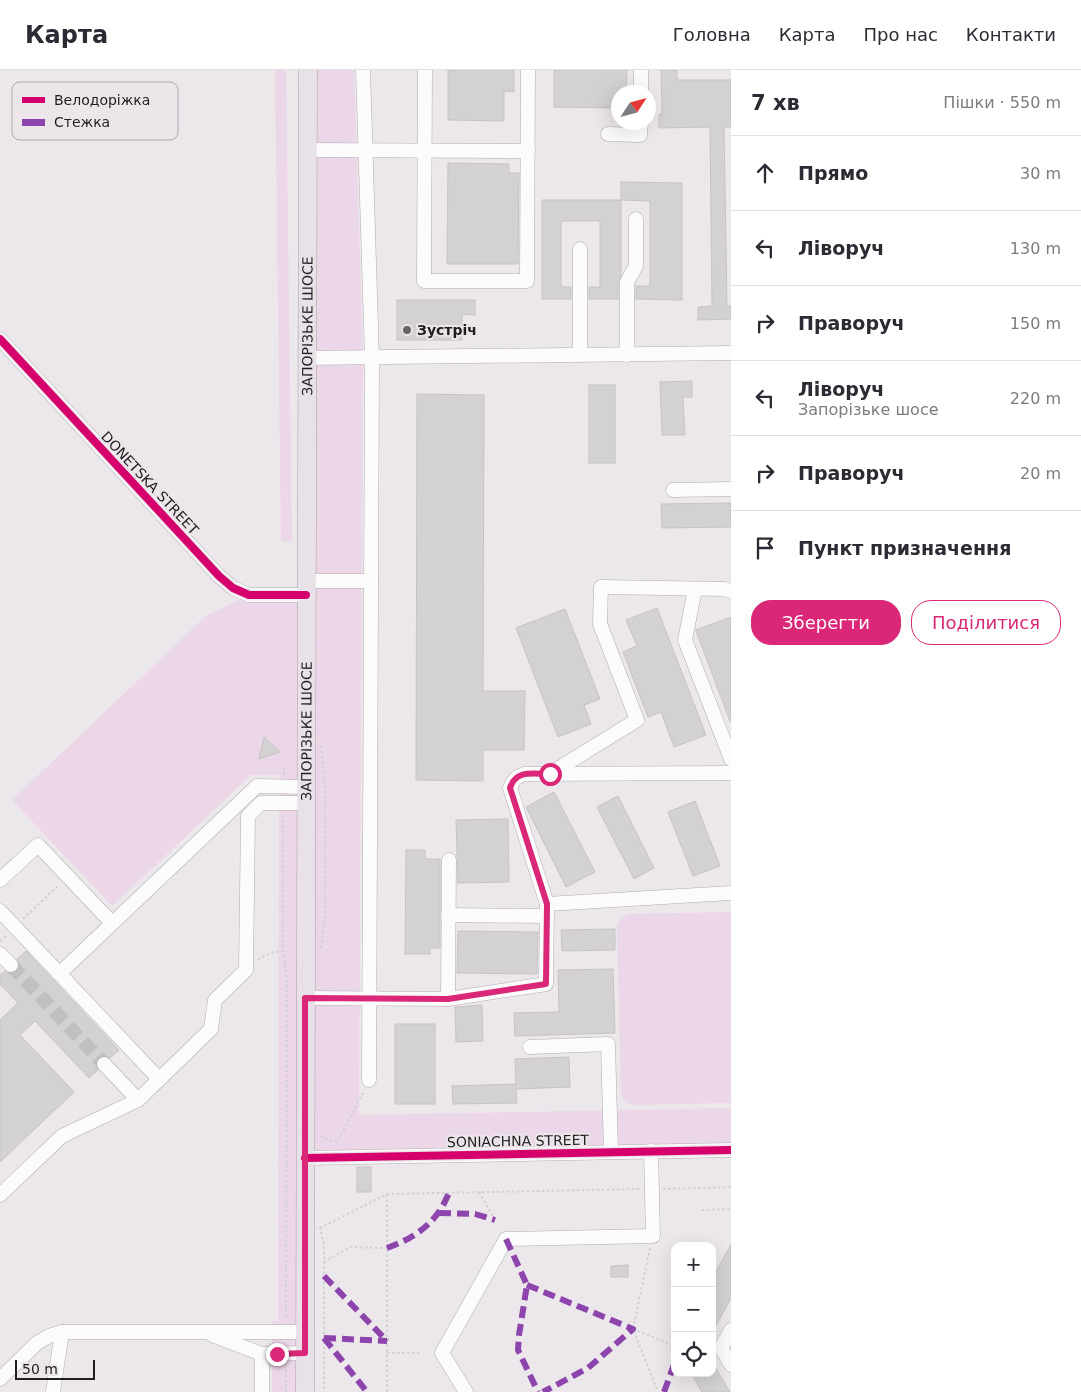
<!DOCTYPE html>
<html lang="uk">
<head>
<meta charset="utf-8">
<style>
  :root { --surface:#fff; --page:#f7f7f7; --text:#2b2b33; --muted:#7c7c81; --line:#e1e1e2; --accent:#db2777 }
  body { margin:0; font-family:"DejaVu Sans",sans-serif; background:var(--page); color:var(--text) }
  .controls { position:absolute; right:15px; bottom:15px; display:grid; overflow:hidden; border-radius:10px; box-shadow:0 5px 20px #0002 }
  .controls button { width:45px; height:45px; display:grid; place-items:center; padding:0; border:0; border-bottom:1px solid var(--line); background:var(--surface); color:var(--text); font:25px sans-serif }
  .compass { position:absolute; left:611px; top:15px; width:45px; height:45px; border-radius:50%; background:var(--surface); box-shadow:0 5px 20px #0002; rotate:54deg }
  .scale { position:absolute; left:15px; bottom:12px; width:80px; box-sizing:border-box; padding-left:5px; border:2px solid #201e20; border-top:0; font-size:14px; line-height:18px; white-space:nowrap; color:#201e20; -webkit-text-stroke:4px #ece6eb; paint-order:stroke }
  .stop { position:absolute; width:15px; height:15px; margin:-11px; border:4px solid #db2777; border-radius:50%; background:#fff }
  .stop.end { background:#db2777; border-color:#fff; box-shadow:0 1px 5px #0008 }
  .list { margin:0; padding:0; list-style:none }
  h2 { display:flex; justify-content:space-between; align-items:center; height:65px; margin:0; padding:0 20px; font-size:21px }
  h2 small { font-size:16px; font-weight:400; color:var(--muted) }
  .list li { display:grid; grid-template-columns:32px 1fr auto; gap:15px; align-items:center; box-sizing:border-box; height:75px; padding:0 20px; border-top:1px solid var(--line) }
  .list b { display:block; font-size:19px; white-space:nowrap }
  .list p { margin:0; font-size:16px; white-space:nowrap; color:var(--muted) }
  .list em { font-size:16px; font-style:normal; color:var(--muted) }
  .actions { display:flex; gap:10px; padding:15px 20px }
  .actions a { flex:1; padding:11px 0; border:1px solid var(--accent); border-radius:20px; text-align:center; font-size:18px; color:var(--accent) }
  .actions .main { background:var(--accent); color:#fff }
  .icon { flex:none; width:28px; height:28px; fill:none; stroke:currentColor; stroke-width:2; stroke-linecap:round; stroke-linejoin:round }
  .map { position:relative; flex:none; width:731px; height:1322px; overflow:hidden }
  header { display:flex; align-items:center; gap:30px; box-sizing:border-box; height:70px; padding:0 25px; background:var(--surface); border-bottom:1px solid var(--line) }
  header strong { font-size:24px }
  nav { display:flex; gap:28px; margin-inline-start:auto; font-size:18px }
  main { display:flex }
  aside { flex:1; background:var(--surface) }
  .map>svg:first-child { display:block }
  .green { fill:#ecd7e8 }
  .building { fill:#d3d1d3; stroke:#c5c3c5 }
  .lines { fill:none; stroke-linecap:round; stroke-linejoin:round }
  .minor-tunnel { stroke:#c2bfc2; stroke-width:14; stroke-dasharray:14 7; stroke-linecap:butt }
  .minor-casing { stroke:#b0adaf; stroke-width:15 }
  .major-casing { stroke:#aa9ba8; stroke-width:19 }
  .path { stroke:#d2d1d2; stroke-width:2; stroke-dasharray:2.5 2.5; stroke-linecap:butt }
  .minor { stroke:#fcfbfc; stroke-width:14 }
  .major { stroke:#e9e1e8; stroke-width:18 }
  .quiet { stroke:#8e44ad; stroke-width:6; stroke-dasharray:12 6; stroke-linecap:butt }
  .cycleway-casing { stroke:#ece6eb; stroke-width:11 }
  .cycleway { stroke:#d6006c; stroke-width:8 }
  .route { stroke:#db2777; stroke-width:6 }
  .poi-dot { fill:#676467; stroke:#ece6eb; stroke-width:2 }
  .labels { text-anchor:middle; stroke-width:4; stroke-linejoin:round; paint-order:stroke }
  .street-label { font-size:14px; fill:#201e20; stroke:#ece6eb }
  .poi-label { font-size:14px; font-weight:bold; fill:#201e20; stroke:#ece6eb; text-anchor:start }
  .key { fill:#ece6eb; stroke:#afaaae; stroke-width:1 }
  .key-label { font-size:14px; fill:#201e20 }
</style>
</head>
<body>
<header>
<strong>Карта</strong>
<nav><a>Головна</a><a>Карта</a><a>Про нас</a><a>Контакти</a></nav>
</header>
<main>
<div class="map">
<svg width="731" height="1322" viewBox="0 0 731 1322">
  <rect width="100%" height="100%" fill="#ebe7ea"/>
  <!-- green -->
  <g class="green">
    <polygon points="275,0 286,0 292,471 281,471"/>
    <polygon points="315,0 354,0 363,284 359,1045 731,1038 731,1074 312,1082"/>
    <polygon points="249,525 297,525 297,1322 272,1322 272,1251 278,1251 279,705 251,705 112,836 12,730 206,546"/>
    <polygon points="731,842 731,1033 632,1035 625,1031 621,1025 617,855 621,848 628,844"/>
  </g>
  <!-- building -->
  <g class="building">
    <polygon points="448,0 514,0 514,22 504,21 504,51 448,50"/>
    <polygon points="554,0 627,0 626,22 618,22 618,38 554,37"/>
    <polygon points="661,0 677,0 677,10 731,10 731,57 724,57 727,236 731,236 731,249 698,250 698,237 712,236 710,57 659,58 659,44 662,44"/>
    <polygon points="448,93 509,94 509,103 519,103 518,194 447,194"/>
    <polygon points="621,112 682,113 682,230 636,229 636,216 650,216 650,131 621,130"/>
    <polygon points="542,130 621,130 621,206 618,212 618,229 589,229 589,217 600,217 600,151 561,151 561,217 571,217 571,229 542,229"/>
    <polygon points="397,230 475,230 475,245 462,244 462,270 397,270"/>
    <polygon points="692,311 692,327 683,327 685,365 662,365 660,312"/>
    <rect x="589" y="315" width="26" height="78"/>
    <polygon points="417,324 484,325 483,621 525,621 524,680 483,680 483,711 416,710"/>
    <polygon points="731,433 731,457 662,458 661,434"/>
    <polygon points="657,538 706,665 674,677 661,642 648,647 623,582 637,576 626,550"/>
    <polygon points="565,539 600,629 584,635 591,654 558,667 516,558"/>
    <polygon points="731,547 731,651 730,651 696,561 696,560"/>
    <polygon points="264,667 280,682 259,689"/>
    <polygon points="554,722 595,802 566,817 526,737"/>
    <polygon points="618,726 654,798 634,809 597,737"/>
    <polygon points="695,731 720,796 693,806 668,742"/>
    <polygon points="508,749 509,812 458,813 456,750"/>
    <polygon points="406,780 425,780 425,789 440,789 440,878 430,878 430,884 405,884"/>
    <polygon points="615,859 615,880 562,881 561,860"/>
    <polygon points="458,861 538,862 537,904 457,903"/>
    <polygon points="26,881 119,980 110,988 106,986 98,987 96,992 96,996 98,1000 89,1008 35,951 20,965 74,1022 0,1092 0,950 18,933 0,914 0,905 5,901 9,904 17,901 20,897 19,892 17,889"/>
    <polygon points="613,899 615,963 515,966 514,943 559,942 558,900"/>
    <polygon points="482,935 483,971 456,972 455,937"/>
    <rect x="395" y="954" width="40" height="80"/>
    <polygon points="569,987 570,1017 516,1019 517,1033 453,1034 452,1016 516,1014 515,989"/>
    <rect x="357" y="1097" width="14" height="25"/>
    <polygon points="731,1174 731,1228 712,1263 712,1209"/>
    <polygon points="628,1195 628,1207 611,1207 611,1196"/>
    <polygon points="712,1292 730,1322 702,1322 691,1303 712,1303"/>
  </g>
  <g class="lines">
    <!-- minor-tunnel -->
    <polyline class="minor-tunnel" points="11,895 104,994"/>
    <defs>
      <g id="minor">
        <polyline points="363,0 372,288 369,1010"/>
        <polyline points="425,0 424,211 527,211 528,0"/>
        <polyline points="641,22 641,0"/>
        <polyline points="608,64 640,65 641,52"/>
        <polyline points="308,80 528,81"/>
        <polyline points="0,269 219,506 233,518 249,525 306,525"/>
        <polyline points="580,285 580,179"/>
        <polyline points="627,285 627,212 636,196 636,149"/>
        <polyline points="307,288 731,283"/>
        <polyline points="673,420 731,419"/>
        <polyline points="306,511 371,511"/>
        <polyline points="695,519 685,570 731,689"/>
        <polyline points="551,703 637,650 600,554 601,517 725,519 731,521"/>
        <polyline points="0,810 38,775 112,853"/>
        <polyline points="547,834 731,823"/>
        <polyline points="0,841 159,1009"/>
        <polyline points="448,845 547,846"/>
        <polyline points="0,884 11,895"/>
        <polyline points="59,904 257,716 306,717"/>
        <path d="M305,928L448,929L546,914L547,834L510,718C513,710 516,707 524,704L731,703"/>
        <polyline points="448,929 449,790"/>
        <polyline points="530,977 608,974 611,1082"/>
        <polyline points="104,994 138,1030"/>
        <polyline points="305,1088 731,1080"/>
        <polyline points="0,1125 62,1066 138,1030 211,959 215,930 246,900 248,746 261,733 306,733"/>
        <polyline points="731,1260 721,1278 731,1295"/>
        <polyline points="212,1265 262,1284 305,1283"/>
        <polyline points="0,1309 37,1273 49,1266 62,1262 304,1262"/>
        <polyline points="53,1322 62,1262"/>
        <polyline points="262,1322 262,1284"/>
        <polyline points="466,1322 442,1283 506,1169 653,1166 651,1081"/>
      </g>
      <g id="major">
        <path id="s1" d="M305,1322L308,0"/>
      </g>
    </defs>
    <!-- minor casing -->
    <use href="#minor" class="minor-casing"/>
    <!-- major casing -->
    <use href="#major" class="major-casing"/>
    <!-- path -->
    <g class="path">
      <polyline points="284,705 284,698 292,698"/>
      <polyline points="283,745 283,881 287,910 286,1250"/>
      <polyline points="23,849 59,815"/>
      <polyline points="0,871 7,865"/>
      <polyline points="321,878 325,846 325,719 321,673"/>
      <path d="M258,890C266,884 273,882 283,881"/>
      <polyline points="321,1066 332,1071 338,1071 364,1021"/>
      <polyline points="663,1119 731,1117"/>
      <polyline points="479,1122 495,1150"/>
      <polyline points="702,1140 731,1139"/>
      <polyline points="320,1157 324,1176 324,1322"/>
      <polyline points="320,1158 387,1124 641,1119"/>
      <polyline points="650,1178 633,1259 658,1322"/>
      <polyline points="324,1192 350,1177 387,1178"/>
      <polyline points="633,1259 675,1276"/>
      <polyline points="387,1283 421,1283"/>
      <polyline points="286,1322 286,1295"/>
      <polyline points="387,1322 387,1124"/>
    </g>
    <!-- minor -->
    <use href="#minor" class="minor"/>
    <!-- major -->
    <use href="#major" class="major"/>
    <!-- quiet -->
    <g class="quiet">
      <polyline points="439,1143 475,1144 495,1150"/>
      <polyline points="506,1169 527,1215 519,1265 518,1280 538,1322"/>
      <path d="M387,1178C407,1171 426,1160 438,1143C443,1137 446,1129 449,1123"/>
      <polyline points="324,1206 387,1271"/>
      <polyline points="527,1215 633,1259 588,1298 543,1322"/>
      <polyline points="324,1268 367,1322"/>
      <polyline points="324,1268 387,1271"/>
      <polyline points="664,1322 675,1292"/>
    </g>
    <defs>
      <g id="cycleway">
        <polyline points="0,269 219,506 233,518 249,525 306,525"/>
        <polyline points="305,1088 731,1080"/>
      </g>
    </defs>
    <!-- cycleway casing -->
    <use href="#cycleway" class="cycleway-casing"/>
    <!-- cycleway -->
    <use href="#cycleway" class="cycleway"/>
  </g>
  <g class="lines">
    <!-- route -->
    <path class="route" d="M277,1284L305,1283V928L448,929L546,914L547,834L510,718C516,699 534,704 550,704"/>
  </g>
  <!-- markers -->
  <circle class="poi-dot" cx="407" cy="260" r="5"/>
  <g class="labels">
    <!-- street labels -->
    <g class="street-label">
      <text dy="5" stroke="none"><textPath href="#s1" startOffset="1066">ЗАПОРІЗЬКЕ ШОСЕ</textPath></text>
      <text transform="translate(150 413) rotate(47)" y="5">DONETSKA STREET</text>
      <text dy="5" stroke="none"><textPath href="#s1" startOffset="661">ЗАПОРІЗЬКЕ ШОСЕ</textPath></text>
      <text transform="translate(518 1071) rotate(-1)" y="5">SONIACHNA STREET</text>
    </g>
    <!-- poi labels -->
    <g class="poi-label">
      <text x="417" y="265">Зустріч</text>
    </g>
  </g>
  <!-- legend -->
  <rect x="12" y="12" width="166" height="58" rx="8" class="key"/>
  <rect x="22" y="27" width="23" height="6" fill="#d6006c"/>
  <rect x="22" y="49" width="23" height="7" fill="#8e44ad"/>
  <g class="key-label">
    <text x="54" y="35">Велодоріжка</text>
    <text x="54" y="57">Стежка</text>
  </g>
</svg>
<div class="controls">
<button>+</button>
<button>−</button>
<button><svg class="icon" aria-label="locate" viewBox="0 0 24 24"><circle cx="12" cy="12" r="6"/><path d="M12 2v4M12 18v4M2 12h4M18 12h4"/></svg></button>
</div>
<svg class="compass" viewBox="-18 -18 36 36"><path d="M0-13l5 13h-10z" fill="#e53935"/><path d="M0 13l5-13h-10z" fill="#7c7c81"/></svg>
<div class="scale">50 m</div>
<div class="stop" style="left:550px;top:704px"></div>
<div class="stop end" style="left:277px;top:1284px"></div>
</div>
<aside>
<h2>7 хв<small>Пішки · 550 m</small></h2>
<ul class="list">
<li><svg class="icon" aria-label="ahead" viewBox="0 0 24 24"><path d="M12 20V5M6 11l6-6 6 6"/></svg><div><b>Прямо</b></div><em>30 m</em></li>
<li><svg class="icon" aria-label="left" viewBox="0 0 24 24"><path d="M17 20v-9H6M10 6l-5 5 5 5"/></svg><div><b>Ліворуч</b></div><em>130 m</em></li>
<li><svg class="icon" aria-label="right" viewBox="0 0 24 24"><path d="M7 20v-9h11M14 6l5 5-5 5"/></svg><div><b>Праворуч</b></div><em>150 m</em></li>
<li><svg class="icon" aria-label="left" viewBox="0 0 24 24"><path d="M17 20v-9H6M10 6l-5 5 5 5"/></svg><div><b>Ліворуч</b><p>Запорізьке шосе</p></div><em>220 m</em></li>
<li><svg class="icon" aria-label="right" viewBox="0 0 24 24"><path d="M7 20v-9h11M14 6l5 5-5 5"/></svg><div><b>Праворуч</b></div><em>20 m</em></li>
<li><svg class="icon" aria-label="arrive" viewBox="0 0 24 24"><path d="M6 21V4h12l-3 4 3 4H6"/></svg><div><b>Пункт призначення</b></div></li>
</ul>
<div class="actions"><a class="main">Зберегти</a><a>Поділитися</a></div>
</aside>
</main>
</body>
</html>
